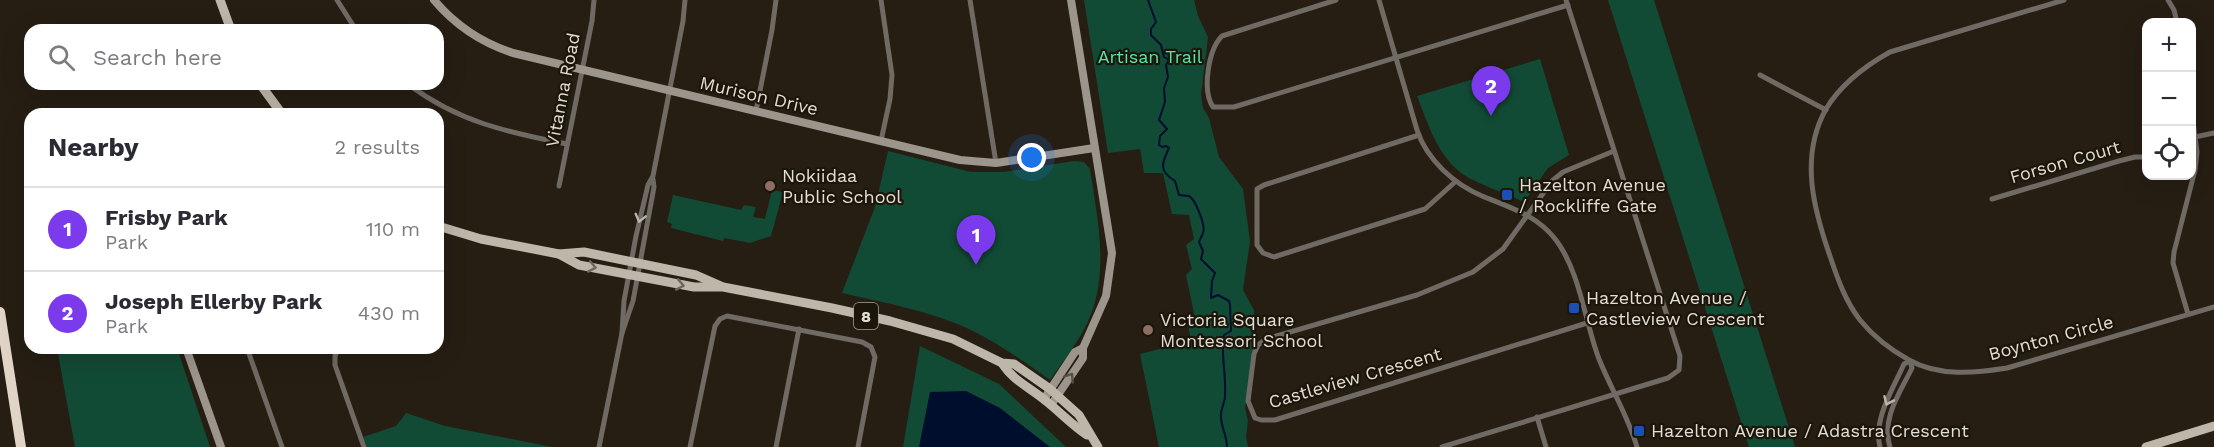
<!DOCTYPE html>
<html lang="en">
<head>
<meta charset="utf-8">
<style>
  :root { --surface:#fff; --page:#f2f2f3; --text:#2b2b33; --muted:#7c7c81; --line:#e1e1e2; --accent:#7c3aed }
  body { margin:0; font-family:"Work Sans",sans-serif; background:var(--page); color:var(--text) }
  .controls { position:absolute; right:18px; top:18px; display:grid; overflow:hidden; border-radius:12px; box-shadow:0 6px 24px #0002 }
  .controls button { width:54px; height:54px; display:grid; place-items:center; padding:0; border:0; border-bottom:2px solid var(--line); background:var(--surface); color:var(--text); font:30px sans-serif }
  .you { position:absolute; left:1032px; top:158px; width:21px; height:21px; margin:-15px; border:4px solid #fff; border-radius:50%; background:#1a73e8; box-shadow:0 0 0 9px #1a73e833 }
  .badge { display:grid; place-items:center; width:39px; height:39px; border-radius:50%; background:var(--accent); color:#fff; font-size:20px; font-weight:700 }
  .pin { position:absolute; translate:-50% -50px; filter:drop-shadow(0 2px 3px #0008) }
  .pin::after { content:''; position:absolute; top:32px; width:21px; height:18px; background:inherit; clip-path:polygon(0 0,100% 0,50% 100%) }
  .list { margin:0; padding:0; list-style:none }
  h2 { display:flex; justify-content:space-between; align-items:center; height:78px; margin:0; padding:0 24px; font-size:26px }
  h2 small { font-size:20px; font-weight:400; color:var(--muted) }
  .list li { display:grid; grid-template-columns:39px 1fr auto; gap:18px; align-items:center; box-sizing:border-box; height:84px; padding:0 24px; border-top:2px solid var(--line) }
  .list b { display:block; font-size:22px; white-space:nowrap }
  .list p { margin:0; font-size:20px; white-space:nowrap; color:var(--muted) }
  .list em { font-size:20px; font-style:normal; color:var(--muted) }
  .icon { flex:none; width:33px; height:33px; fill:none; stroke:currentColor; stroke-width:2; stroke-linecap:round; stroke-linejoin:round }
  .map { position:relative; flex:none; width:2214px; height:447px; overflow:hidden }
  .search { position:absolute; background:var(--surface); box-shadow:0 6px 24px #0002; left:24px; top:24px; width:420px; height:66px; display:flex; align-items:center; gap:15px; box-sizing:border-box; padding:0 21px; border-radius:18px; color:var(--muted); font-size:22px }
  .panel { position:absolute; background:var(--surface); box-shadow:0 6px 24px #0002; left:24px; top:108px; width:420px; height:246px; border-radius:18px }
  .map>svg:first-child { display:block }
  .green { fill:#124b35 }
  .water { fill:#000e2e }
  .lines { fill:none; stroke-linecap:round; stroke-linejoin:round }
  .stream { stroke:#000e2e; stroke-width:2 }
  .street { stroke:#6f6a64; stroke-width:5 }
  .secondary { stroke:#9c958c; stroke-width:8 }
  .primary { stroke:#bfb6aa; stroke-width:9 }
  .highway { stroke:#e0d4c6; stroke-width:10 }
  .oneway { stroke:#bab5ad }
  .oneway2 { stroke:#6e665a }
  .oneway3 { stroke:#564f44 }
  .education-dot { fill:#8d6e63; stroke:#1c150a; stroke-width:2 }
  .transit-dot { fill:#1a4fb4; stroke:#1c150a; stroke-width:2 }
  .labels { text-anchor:middle; stroke-width:4.5; stroke-linejoin:round; paint-order:stroke }
  .shield { fill:#1c150a; stroke:#a7a198; stroke-width:1.5 }
  .shield-label { font-size:16px; font-weight:bold; fill:#e2ddd5 }
  .park-label { font-size:18px; fill:#59e4ac; stroke:#1c150a }
  .street-label { font-size:18px; fill:#e2ddd5; stroke:#1c150a }
  .poi-label { font-size:18px; fill:#e2ddd5; stroke:#1c150a; text-anchor:start }
</style>
</head>
<body>
<div class="map">
<svg width="2214" height="447" viewBox="0 0 2214 447">
  <rect width="100%" height="100%" fill="#261e13"/>
  <!-- green -->
  <g class="green">
    <polygon points="1084,0 1194,0 1198,16 1208,37 1201,95 1203,108 1209,118 1219,157 1243,189 1250,241 1243,290 1254,310 1256,338 1245,408 1248,421 1246,436 1248,447 1159,447 1140,354 1191,341 1188,324 1195,318 1186,275 1192,269 1186,245 1194,239 1189,215 1172,214 1163,173 1144,173 1140,149 1108,153"/>
    <polygon points="1608,0 1654,0 1795,447 1749,447"/>
    <path d="M1540,59L1569,155L1548,168L1524,202C1506,193 1480,185 1464,175C1438,157 1428,124 1417,96Z"/>
    <path d="M888,151L971,172H1004L1074,161L1084,162L1090,169C1098,223 1112,282 1082,333C1073,349 1061,364 1050,380C1025,362 999,344 971,330C931,311 885,303 842,293L875,207Z"/>
    <polygon points="772,190 783,192 771,236 750,243 724,238 723,241 671,228 672,224 667,222 673,195 741,210 744,205 756,207 753,217 765,219"/>
    <polygon points="920,346 999,384 1066,447 903,447"/>
    <polygon points="57,348 177,348 210,447 75,447"/>
    <polygon points="406,413 445,426 552,447 367,447 363,437 396,426"/>
  </g>
  <!-- water -->
  <polygon class="water" points="966,391 1000,408 1050,447 919,447 930,392"/>
  <g class="lines">
    <!-- stream -->
    <path class="stream" d="M1148,0L1156,22L1151,29V35L1161,45L1164,57L1169,60L1166,65L1168,77L1164,88L1165,102L1159,120L1167,129L1160,136L1159,145L1162,147L1166,146L1169,148C1162,163 1158,171 1175,181L1179,195C1180,195 1188,196 1189,196C1195,199 1206,225 1203,233C1202,236 1200,239 1199,242L1203,251L1201,259L1215,273L1212,281L1211,298L1218,295L1229,301L1230,305L1231,331L1224,335C1222,341 1223,343 1223,349C1223,365 1226,380 1225,396C1225,403 1221,408 1221,414C1220,425 1227,435 1227,447"/>
    <!-- street -->
    <g class="street">
      <polyline points="337,0 356,30"/>
      <polyline points="970,0 996,163"/>
      <path d="M1336,0L1222,36C1208,50 1202,91 1213,107H1234L1568,5"/>
      <path d="M1379,0L1417,130C1427,160 1454,184 1482,196C1509,207 1537,215 1556,240C1580,272 1585,322 1599,359C1611,389 1628,416 1637,447"/>
      <path d="M2064,0L1890,52C1865,66 1841,84 1826,109C1799,157 1814,211 1831,259C1838,280 1846,302 1860,320C1873,336 1891,350 1909,360C1939,377 1976,373 2007,368L2214,307"/>
      <polyline points="2168,0 2174,10 2177,22"/>
      <polyline points="1760,75 1826,110"/>
      <path d="M408,84C458,122 507,132 567,144"/>
      <polyline points="756,111 772,30 776,0"/>
      <polyline points="1419,135 1264,185 1257,189 1257,245 1263,253 1274,257 1425,209 1455,182"/>
      <polyline points="2195,137 2214,133"/>
      <polyline points="881,141 890,99 892,75 881,0"/>
      <polyline points="559,186 592,21 594,0"/>
      <polyline points="1992,199 2119,161 2135,157 2146,157"/>
      <polyline points="2188,314 2173,263 2174,252 2195,170 2197,152 2192,114"/>
      <polyline points="1587,323 1275,420 1261,420 1255,418 1248,401 1254,354 1258,345 1266,339 1417,295 1473,272 1503,249 1552,181 1563,172 1614,151"/>
      <polyline points="622,333 624,301 636,236 648,185 653,176 683,21 685,0"/>
      <polyline points="247,348 282,447"/>
      <polyline points="338,348 335,356 335,365 364,447"/>
      <polyline points="1537,417 1546,447"/>
      <polyline points="599,447 622,333 633,301 654,187 653,179"/>
      <polyline points="690,447 715,326 720,319 727,316 862,342 871,347 875,357 858,447"/>
      <polyline points="776,447 799,329"/>
      <polyline points="1442,447 1668,378 1679,370 1680,356 1566,0"/>
      <path d="M1880,447C1873,419 1893,389 1904,364L1910,361"/>
      <path d="M1890,447C1881,418 1900,393 1912,368L1910,361"/>
    </g>
    <!-- secondary -->
    <g class="secondary">
      <path d="M434,0C455,25 482,43 513,53L960,160L996,163L1094,148"/>
      <polyline points="186,348 221,447"/>
      <polyline points="1044,399 1075,352 1083,348"/>
      <polyline points="1051,405 1083,358 1083,348 1106,296 1112,253 1071,0"/>
    </g>
    <!-- primary -->
    <g class="primary">
      <polyline points="220,0 231,30"/>
      <polyline points="260,84 282,114"/>
      <polyline points="438,226 481,239 559,254 584,252 696,275 721,286"/>
      <polyline points="559,254 579,265 694,287 723,287 832,308 890,321 953,339 1002,363 1014,364 1050,389 1079,415 1098,447"/>
      <path d="M1002,363C1013,381 1031,388 1046,401C1060,412 1072,425 1087,435"/>
      <polyline points="2146,447 2214,426"/>
    </g>
    <!-- highway -->
    <polyline class="highway" points="0,312 21,447"/>
  </g>
  <!-- one-way arrows -->
  <defs><path id="oneway-chevron" d="M-2-3.5L2.5 0L-2 3.5" fill="none" stroke-width="1.6" stroke-linecap="round" stroke-linejoin="round" transform="scale(1.5)"/></defs>
  <g class="oneway">
    <use href="#oneway-chevron" transform="translate(640 218) rotate(104)"/>
    <use href="#oneway-chevron" transform="translate(1888 401) rotate(114)"/>
  </g>
  <g class="oneway2">
    <use href="#oneway-chevron" transform="translate(592 267) rotate(11)"/>
    <use href="#oneway-chevron" transform="translate(680 285) rotate(11)"/>
  </g>
  <use class="oneway3" href="#oneway-chevron" transform="translate(1070 377) rotate(-56)"/>
  <!-- markers -->
  <g class="education-dot">
    <circle cx="770" cy="186" r="6"/>
    <circle cx="1148" cy="330" r="6"/>
  </g>
  <g class="transit-dot">
    <rect x="1501" y="189" width="12" height="12" rx="3"/>
    <rect x="1568" y="302" width="12" height="12" rx="3"/>
    <rect x="1633" y="425" width="12" height="12" rx="3"/>
  </g>
  <g class="labels">
    <!-- shield labels -->
    <rect class="shield" x="854" y="303" width="24" height="26" rx="4.5"/>
    <g class="shield-label">
      <text x="866" y="322">8</text>
    </g>
    <!-- park labels -->
    <g class="park-label">
      <text x="1150" y="63">Artisan Trail</text>
    </g>
    <!-- street labels -->
    <g class="street-label">
      <text transform="translate(563 90) rotate(-79)" y="6">Vitanna Road</text>
      <text transform="translate(759 96) rotate(13)" y="6">Murison Drive</text>
      <text transform="translate(2065 162) rotate(-16)" y="6">Forson Court</text>
      <text transform="translate(2051 338) rotate(-15)" y="6">Boynton Circle</text>
      <text transform="translate(1355 378) rotate(-16)" y="6">Castleview Crescent</text>
    </g>
    <!-- poi labels -->
    <g class="poi-label">
      <text x="782" y="182">Nokiidaa<tspan x="782" dy="21">Public School</tspan></text>
      <text x="1519" y="191">Hazelton Avenue<tspan x="1519" dy="21">/ Rockliffe Gate</tspan></text>
      <text x="1586" y="304">Hazelton Avenue /<tspan x="1586" dy="21">Castleview Crescent</tspan></text>
      <text x="1160" y="326">Victoria Square<tspan x="1160" dy="21">Montessori School</tspan></text>
      <text x="1651" y="437">Hazelton Avenue / Adastra Crescent</text>
    </g>
  </g>
</svg>
<div class="controls">
<button>+</button>
<button>−</button>
<button><svg class="icon" aria-label="locate" viewBox="0 0 24 24"><circle cx="12" cy="12" r="6"/><path d="M12 2v4M12 18v4M2 12h4M18 12h4"/></svg></button>
</div>
<div class="you"></div>
<div class="pin badge" style="left:976px;top:265px">1</div>
<div class="pin badge" style="left:1491px;top:116px">2</div>
<div class="search"><svg class="icon" aria-label="search" viewBox="0 0 24 24"><circle cx="10" cy="10" r="6"/><path d="M15 15l6 6"/></svg>Search here</div>
<section class="panel">
<h2>Nearby<small>2 results</small></h2>
<ul class="list">
<li><span class="badge">1</span><div><b>Frisby Park</b><p>Park</p></div><em>110 m</em></li>
<li><span class="badge">2</span><div><b>Joseph Ellerby Park</b><p>Park</p></div><em>430 m</em></li>
</ul>
</section>
</div>
</body>
</html>
